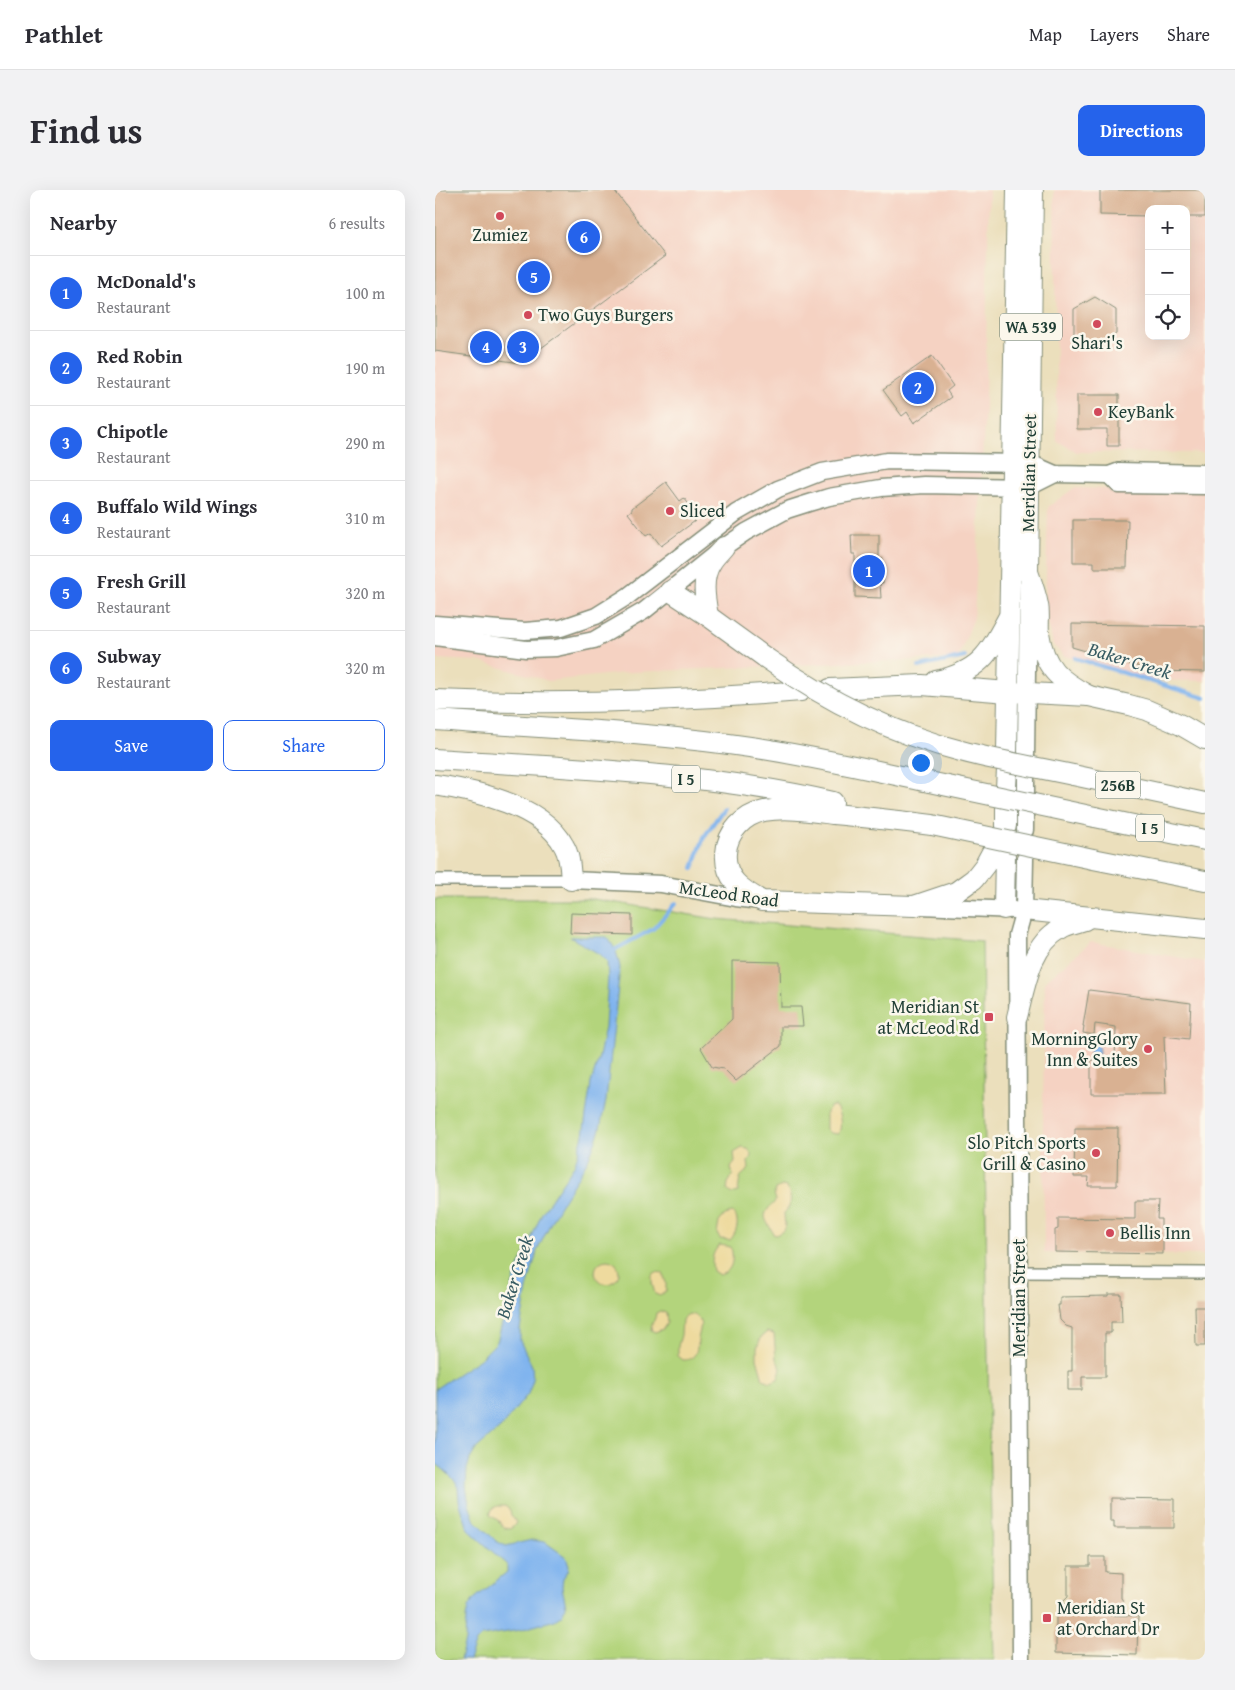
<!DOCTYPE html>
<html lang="en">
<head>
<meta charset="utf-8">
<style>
  :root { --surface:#fff; --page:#f2f2f3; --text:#2b2b33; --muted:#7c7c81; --line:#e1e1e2; --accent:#2563eb }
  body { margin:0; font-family:"Gentium Book Plus",serif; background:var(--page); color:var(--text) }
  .controls { position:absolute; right:15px; top:15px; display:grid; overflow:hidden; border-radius:10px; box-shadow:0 5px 20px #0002 }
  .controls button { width:45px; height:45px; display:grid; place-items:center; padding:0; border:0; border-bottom:1px solid var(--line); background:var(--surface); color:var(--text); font:25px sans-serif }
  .you { position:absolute; left:485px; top:572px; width:18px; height:18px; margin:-12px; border:4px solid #fff; border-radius:50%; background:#1a73e8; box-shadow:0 0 0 8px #1a73e833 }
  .badge { display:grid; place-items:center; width:32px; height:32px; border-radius:50%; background:var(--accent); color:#fff; font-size:16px; font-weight:700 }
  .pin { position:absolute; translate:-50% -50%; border:2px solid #fff; box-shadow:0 1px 5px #0006 }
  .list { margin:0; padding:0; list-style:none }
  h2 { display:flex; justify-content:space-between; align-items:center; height:65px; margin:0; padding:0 20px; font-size:21px }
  h2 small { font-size:16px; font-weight:400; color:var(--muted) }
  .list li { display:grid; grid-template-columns:32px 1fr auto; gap:15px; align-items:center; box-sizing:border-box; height:75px; padding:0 20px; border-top:1px solid var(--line) }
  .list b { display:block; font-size:19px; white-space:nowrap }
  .list p { margin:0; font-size:16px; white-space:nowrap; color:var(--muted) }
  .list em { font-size:16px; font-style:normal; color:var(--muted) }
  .actions { display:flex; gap:10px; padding:15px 20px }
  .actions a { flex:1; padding:11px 0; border:1px solid var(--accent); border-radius:10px; text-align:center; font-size:18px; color:var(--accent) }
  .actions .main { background:var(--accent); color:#fff }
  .icon { flex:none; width:28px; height:28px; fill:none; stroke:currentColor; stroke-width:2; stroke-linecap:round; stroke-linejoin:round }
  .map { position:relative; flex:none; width:770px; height:1470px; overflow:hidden; border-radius:10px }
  header { display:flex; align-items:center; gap:30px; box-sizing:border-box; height:70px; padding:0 25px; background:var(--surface); border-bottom:1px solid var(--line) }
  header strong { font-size:24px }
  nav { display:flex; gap:28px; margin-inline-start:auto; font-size:18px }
  .intro { display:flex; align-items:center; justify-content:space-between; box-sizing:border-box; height:120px; padding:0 30px }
  h1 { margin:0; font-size:35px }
  .button { padding:12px 22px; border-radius:10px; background:var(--accent); color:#fff; font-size:18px; font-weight:700 }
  main { display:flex; gap:30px; padding:0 30px }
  aside { flex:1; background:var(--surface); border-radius:10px; box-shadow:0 5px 20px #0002 }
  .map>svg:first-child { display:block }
  .built { fill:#f5d2c2; fill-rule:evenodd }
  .green { fill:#b3d47b; stroke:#698858 }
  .sand { fill:#eeda9e; stroke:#868c69 }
  .water { fill:#80b4ee; stroke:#507891 }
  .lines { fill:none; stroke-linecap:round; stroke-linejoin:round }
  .stream { stroke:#80b4ee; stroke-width:4 }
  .building { fill:#d9b192 }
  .street-casing { stroke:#858e78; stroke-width:14 }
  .secondary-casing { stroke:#858e78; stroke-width:19 }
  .highway-casing { stroke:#858e78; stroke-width:22 }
  .street { stroke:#fff; stroke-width:11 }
  .secondary { stroke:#fff; stroke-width:16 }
  .highway { stroke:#fff; stroke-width:20 }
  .highway-bridge-casing { stroke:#858e78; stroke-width:22; stroke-linecap:butt }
  .highway-bridge { stroke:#fff; stroke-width:20 }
  .poi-dot { fill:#d1495b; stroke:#fbf7ec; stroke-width:2 }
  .labels { text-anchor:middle; stroke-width:5; stroke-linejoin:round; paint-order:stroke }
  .shield { fill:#fbf7ec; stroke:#61756b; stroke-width:1 }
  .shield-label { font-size:16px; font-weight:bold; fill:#1f3d34 }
  .poi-label { font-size:18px; fill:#1f3d34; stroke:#fbf7ec; text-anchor:start }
  .street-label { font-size:18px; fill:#1f3d34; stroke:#fbf7ec }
  .water-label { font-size:19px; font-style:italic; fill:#375b62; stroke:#fbf7ec }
</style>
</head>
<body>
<header>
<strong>Pathlet</strong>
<nav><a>Map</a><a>Layers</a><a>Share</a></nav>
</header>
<div class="intro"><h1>Find us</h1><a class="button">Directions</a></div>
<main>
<aside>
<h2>Nearby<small>6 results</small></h2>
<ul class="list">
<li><span class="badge">1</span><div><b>McDonald's</b><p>Restaurant</p></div><em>100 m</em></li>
<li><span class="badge">2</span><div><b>Red Robin</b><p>Restaurant</p></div><em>190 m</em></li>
<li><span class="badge">3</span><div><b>Chipotle</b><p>Restaurant</p></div><em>290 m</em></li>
<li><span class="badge">4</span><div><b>Buffalo Wild Wings</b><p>Restaurant</p></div><em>310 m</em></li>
<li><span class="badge">5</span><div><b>Fresh Grill</b><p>Restaurant</p></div><em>320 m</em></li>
<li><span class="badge">6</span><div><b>Subway</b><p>Restaurant</p></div><em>320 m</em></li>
</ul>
<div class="actions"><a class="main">Save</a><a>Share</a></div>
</aside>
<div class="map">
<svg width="770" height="1470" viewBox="0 0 770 1470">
  <rect width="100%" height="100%" fill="#fbf7ec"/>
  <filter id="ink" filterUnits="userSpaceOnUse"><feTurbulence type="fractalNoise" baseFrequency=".02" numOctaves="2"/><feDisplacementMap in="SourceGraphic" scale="10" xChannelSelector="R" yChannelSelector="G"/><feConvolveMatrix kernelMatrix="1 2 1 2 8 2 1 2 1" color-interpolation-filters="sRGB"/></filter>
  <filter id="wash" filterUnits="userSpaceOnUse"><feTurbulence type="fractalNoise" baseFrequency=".0096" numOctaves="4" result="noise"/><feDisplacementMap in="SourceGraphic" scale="20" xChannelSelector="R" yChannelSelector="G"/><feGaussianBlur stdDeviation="1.12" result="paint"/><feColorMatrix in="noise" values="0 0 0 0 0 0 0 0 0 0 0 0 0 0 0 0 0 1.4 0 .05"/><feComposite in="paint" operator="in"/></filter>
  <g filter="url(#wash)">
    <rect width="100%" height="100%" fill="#ebdfbc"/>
    <!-- built -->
    <g class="built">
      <polygon points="0,0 554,0 550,216 539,428 523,468 198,482 114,491 42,471 0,469"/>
      <path d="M619,0H770V263L642,262L622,251ZM714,19H751V146H714Z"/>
      <polygon points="639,298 770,301 770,491 709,490 629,466 618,455 610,418 613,317"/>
      <polygon points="656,752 770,772 770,1065 609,1063 608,918 610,791"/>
    </g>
    <!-- green -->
    <polygon class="green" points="0,709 158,709 281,729 547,751 554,1239 559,1470 0,1470"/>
    <!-- sand -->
    <g class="sand">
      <path d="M396,916H400C405,922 408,938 403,944L395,943L391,939V922Z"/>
      <path d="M307,958L313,959C318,964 316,967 313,972L314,979L305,987L303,1002L297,1004L292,1000L293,993L298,985L296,978L300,971L299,963Z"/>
      <path d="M347,996L352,997C357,1007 357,1016 349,1023L350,1038L348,1041L341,1045L338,1044C336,1035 325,1029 333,1019C336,1015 339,1014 341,1010L339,1004L340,999Z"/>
      <path d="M297,1023L300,1025C305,1033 301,1044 295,1050L285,1049L282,1044L284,1032L290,1025Z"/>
      <path d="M285,1055L296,1057C299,1069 298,1082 284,1085L278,1081C276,1072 277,1061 285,1055Z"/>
      <circle cx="172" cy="1082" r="12"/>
      <polygon points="221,1082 228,1083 231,1093 231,1101 225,1106 220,1104 217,1093 217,1085"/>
      <path d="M225,1121L231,1123L232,1133L228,1139L220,1142L216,1140C216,1134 221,1129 221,1123Z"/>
      <path d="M254,1124C272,1127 264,1140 263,1150C262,1161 261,1170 248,1170L243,1166V1156L246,1145L247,1130L249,1127Z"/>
      <polygon points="332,1142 339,1144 341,1169 346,1178 343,1189 336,1192 328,1189 322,1168 322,1158 326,1147"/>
      <polygon points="62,1316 70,1316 75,1320 76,1325 81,1332 79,1336 75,1339 69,1338 64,1331 55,1325 57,1319"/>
    </g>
    <!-- water -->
    <g class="water">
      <path d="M135,747H172C180,757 183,765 185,778L171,911L164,942L153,970L119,1026L102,1061L92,1099L85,1139V1151L97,1176L98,1190L93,1204L66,1237L42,1258L35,1269L32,1279L31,1296L34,1315L39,1329L61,1351L71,1356L97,1350L110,1352L131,1367L134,1375L133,1381L128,1388L127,1397L131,1416L127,1425L120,1430L85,1440L47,1446L41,1452L34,1470H25L30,1451L31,1428L33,1418L39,1409L72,1382V1375L33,1339L24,1311L23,1298L21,1292L8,1279L0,1273V1199L45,1169L62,1152L80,1087L107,1023L140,974L148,945L156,893L164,867L170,837L173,787L172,771L166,765Z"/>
      <polygon points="663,843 667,845 663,850 664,864 654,865 656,849"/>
    </g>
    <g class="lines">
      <!-- stream -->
      <g class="stream">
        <polyline points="640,468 770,508"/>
        <polyline points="484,477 530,467"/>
        <polyline points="258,678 269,647 289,618"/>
        <polyline points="178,762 181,759 218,739 241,713"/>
      </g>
    </g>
    <g id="blocks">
      <!-- building -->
      <g class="building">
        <polygon points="0,0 179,0 230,66 86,173 0,161"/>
        <polygon points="665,0 770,0 770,27 751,27 751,19 714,19 714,26 665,25"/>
        <polygon points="660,107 681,120 681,144 660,157 639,144 639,119"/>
        <polygon points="497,166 518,196 512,201 516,207 479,233 472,222 467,226 448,200"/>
        <polygon points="642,205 684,205 684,256 672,256 672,239 642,239"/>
        <polygon points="231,292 245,311 249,308 257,318 252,321 260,331 226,356 216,343 211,346 193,323 197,320 197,318"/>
        <polygon points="638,330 693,330 692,378 659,378 659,372 638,372"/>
        <polygon points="416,345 444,345 444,369 448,369 448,393 445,393 446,408 420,407 420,364 417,364"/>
        <polygon points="637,434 770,436 770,482 718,481 637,457"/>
        <polygon points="136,723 197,725 197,745 135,743"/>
        <polygon points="297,771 345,772 346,817 366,817 368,836 346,836 346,856 301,891 289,879 277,877 266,858 297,829"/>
        <polygon points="654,800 756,813 754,849 729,846 731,904 656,904 656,870 680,870 681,837 660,834 659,845 648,843 649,836 648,836"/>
        <polygon points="640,938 683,938 682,996 653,996 654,987 639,987"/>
        <polygon points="700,1011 723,1011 722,1029 726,1029 726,1039 728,1039 728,1064 620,1062 620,1040 623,1039 623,1028 700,1029"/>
        <polygon points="673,1104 686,1104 687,1132 676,1132 676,1143 670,1143 670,1187 647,1187 647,1200 633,1200 633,1181 637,1181 637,1138 631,1136 625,1130 623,1115 625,1115 625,1107 673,1106"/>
        <polygon points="760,1117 770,1117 770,1156 761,1156"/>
        <polygon points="675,1308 739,1309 739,1338 679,1338 679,1331 675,1331"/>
        <polygon points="655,1367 670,1367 670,1382 686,1383 686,1408 689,1412 674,1425 703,1426 702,1465 621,1463 621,1425 642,1425 628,1411 633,1406 633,1376 655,1376"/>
      </g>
    </g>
  </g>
  <g filter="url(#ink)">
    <use href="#blocks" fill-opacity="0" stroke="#858e78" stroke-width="1"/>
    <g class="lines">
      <defs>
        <g id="street">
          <polyline points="0,690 136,690"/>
          <polyline points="584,1082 770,1083"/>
        </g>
        <g id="secondary">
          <polyline points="674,285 684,295 770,296"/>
          <polyline points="0,434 90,441 126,438 161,426 193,406 301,323 343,299 387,282 452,271 595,273 620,284 674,285 685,281 770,283"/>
          <polyline points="0,447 91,459 121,458 159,450 209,421 289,357 311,342 352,320 374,313 394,307 446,298 489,295 594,297 620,284"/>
          <polyline points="591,566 593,394"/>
          <polyline points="591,602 591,584"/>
          <polyline points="590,640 590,622"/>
          <polyline points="136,690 226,694 301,708 325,711"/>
          <polyline points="486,716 579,720"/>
          <polyline points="586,1470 582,745 589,720 590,669"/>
        </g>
        <g id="highway">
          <path d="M598,0L593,382C597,393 601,404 603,415C605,424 603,434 604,443C609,478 624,490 654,506"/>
          <polyline points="235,401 273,426 331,468"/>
          <path d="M273,426C270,409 266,388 276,373C279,367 285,362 289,357"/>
          <path d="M501,491C545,481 553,465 573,428"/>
          <polyline points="395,499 487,495 573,502 654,506 694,515 712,520 746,535 770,549"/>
          <path d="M0,510C122,515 244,511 366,501"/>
          <path d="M0,530C107,538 216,542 322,558C380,567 437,580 494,592"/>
          <polyline points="572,562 582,0"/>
          <path d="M0,569C132,578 268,582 398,612"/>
          <polyline points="638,585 770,613"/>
          <path d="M0,595C41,601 108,616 129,656C135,666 135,678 136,690"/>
          <polyline points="571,598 572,579"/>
          <polyline points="660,627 770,650"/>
          <path d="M497,635C464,631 431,627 398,624C376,621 352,617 329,621C309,625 292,642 291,663C289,689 307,700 327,711L479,716L521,702L532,694L539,689L550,675L557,662"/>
          <polyline points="571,636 571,618"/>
          <polyline points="658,669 770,691"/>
          <polyline points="569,719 570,665"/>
          <polyline points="589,720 770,739"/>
          <path d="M582,827C590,797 595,756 625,739C632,734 642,733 650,730"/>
        </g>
      </defs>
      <!-- street casing -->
      <use href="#street" class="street-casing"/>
      <!-- secondary casing -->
      <use href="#secondary" class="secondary-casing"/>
      <!-- highway casing -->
      <use href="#highway" class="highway-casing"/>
      <!-- street -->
      <use href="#street" class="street"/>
      <!-- secondary -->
      <use href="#secondary" class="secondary"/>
      <!-- highway -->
      <use href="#highway" class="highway"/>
      <defs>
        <g id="highway-bridge">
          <path d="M331,468C391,510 455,543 526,561C563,571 601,577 638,585"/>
          <polyline points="494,592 660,627"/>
          <polyline points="497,635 658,669"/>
        </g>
      </defs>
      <!-- highway-bridge casing -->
      <use href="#highway-bridge" class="highway-bridge-casing"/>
      <!-- highway-bridge -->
      <use href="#highway-bridge" class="highway-bridge"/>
    </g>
  </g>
  <!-- markers -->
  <g class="poi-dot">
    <circle cx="65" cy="26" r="5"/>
    <circle cx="93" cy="125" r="5"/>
    <circle cx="662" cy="134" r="5"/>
    <circle cx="663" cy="222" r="5"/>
    <circle cx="235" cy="321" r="5"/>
    <rect x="549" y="822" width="10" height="10" rx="2.5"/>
    <circle cx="713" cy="859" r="5"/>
    <circle cx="661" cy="963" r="5"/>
    <circle cx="675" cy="1043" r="5"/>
    <rect x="607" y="1423" width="10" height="10" rx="2.5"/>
  </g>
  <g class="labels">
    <!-- shield labels -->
    <g class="shield">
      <rect x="565" y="123.5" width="62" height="27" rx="4"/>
      <rect x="237" y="575.5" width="28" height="27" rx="4"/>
      <rect x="660.5" y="581.5" width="45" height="27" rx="4"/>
      <rect x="701" y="624.5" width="28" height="27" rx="4"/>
    </g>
    <g class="shield-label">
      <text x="596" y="143">WA 539</text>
      <text x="251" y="595">I 5</text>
      <text x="683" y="601">256B</text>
      <text x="715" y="644">I 5</text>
    </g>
    <!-- poi labels -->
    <g class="poi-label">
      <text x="65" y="51" text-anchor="middle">Zumiez</text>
      <text x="103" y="131">Two Guys Burgers</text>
      <text x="662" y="159" text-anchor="middle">Shari's</text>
      <text x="673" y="228">KeyBank</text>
      <text x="245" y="327">Sliced</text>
      <text x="544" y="823" text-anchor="end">Meridian St<tspan x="544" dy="21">at McLeod Rd</tspan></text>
      <text x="703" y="855" text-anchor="end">MorningGlory<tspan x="703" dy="21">Inn &amp; Suites</tspan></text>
      <text x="651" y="959" text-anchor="end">Slo Pitch Sports<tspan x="651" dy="21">Grill &amp; Casino</tspan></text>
      <text x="685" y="1049">Bellis Inn</text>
      <text x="622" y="1424">Meridian St<tspan x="622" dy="21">at Orchard Dr</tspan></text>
    </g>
    <!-- street labels -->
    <g class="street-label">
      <text transform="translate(594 283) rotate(-89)" y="6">Meridian Street</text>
      <text transform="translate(294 704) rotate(8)" y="6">McLeod Road</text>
      <text transform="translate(584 1108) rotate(-90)" y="6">Meridian Street</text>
    </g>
    <!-- water labels -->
    <g class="water-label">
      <text transform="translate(695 470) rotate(17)" y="7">Baker Creek</text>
      <text transform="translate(79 1087) rotate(-73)" y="7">Baker Creek</text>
    </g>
  </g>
</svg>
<div class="controls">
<button>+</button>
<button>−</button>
<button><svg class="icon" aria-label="locate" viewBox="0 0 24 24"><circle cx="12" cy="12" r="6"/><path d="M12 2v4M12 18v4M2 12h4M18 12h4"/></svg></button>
</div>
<div class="you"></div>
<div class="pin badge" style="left:434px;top:381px">1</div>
<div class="pin badge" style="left:483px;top:198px">2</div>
<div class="pin badge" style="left:88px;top:157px">3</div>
<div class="pin badge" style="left:51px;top:157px">4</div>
<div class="pin badge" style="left:99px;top:87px">5</div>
<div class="pin badge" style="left:149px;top:47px">6</div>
</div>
</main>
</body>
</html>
